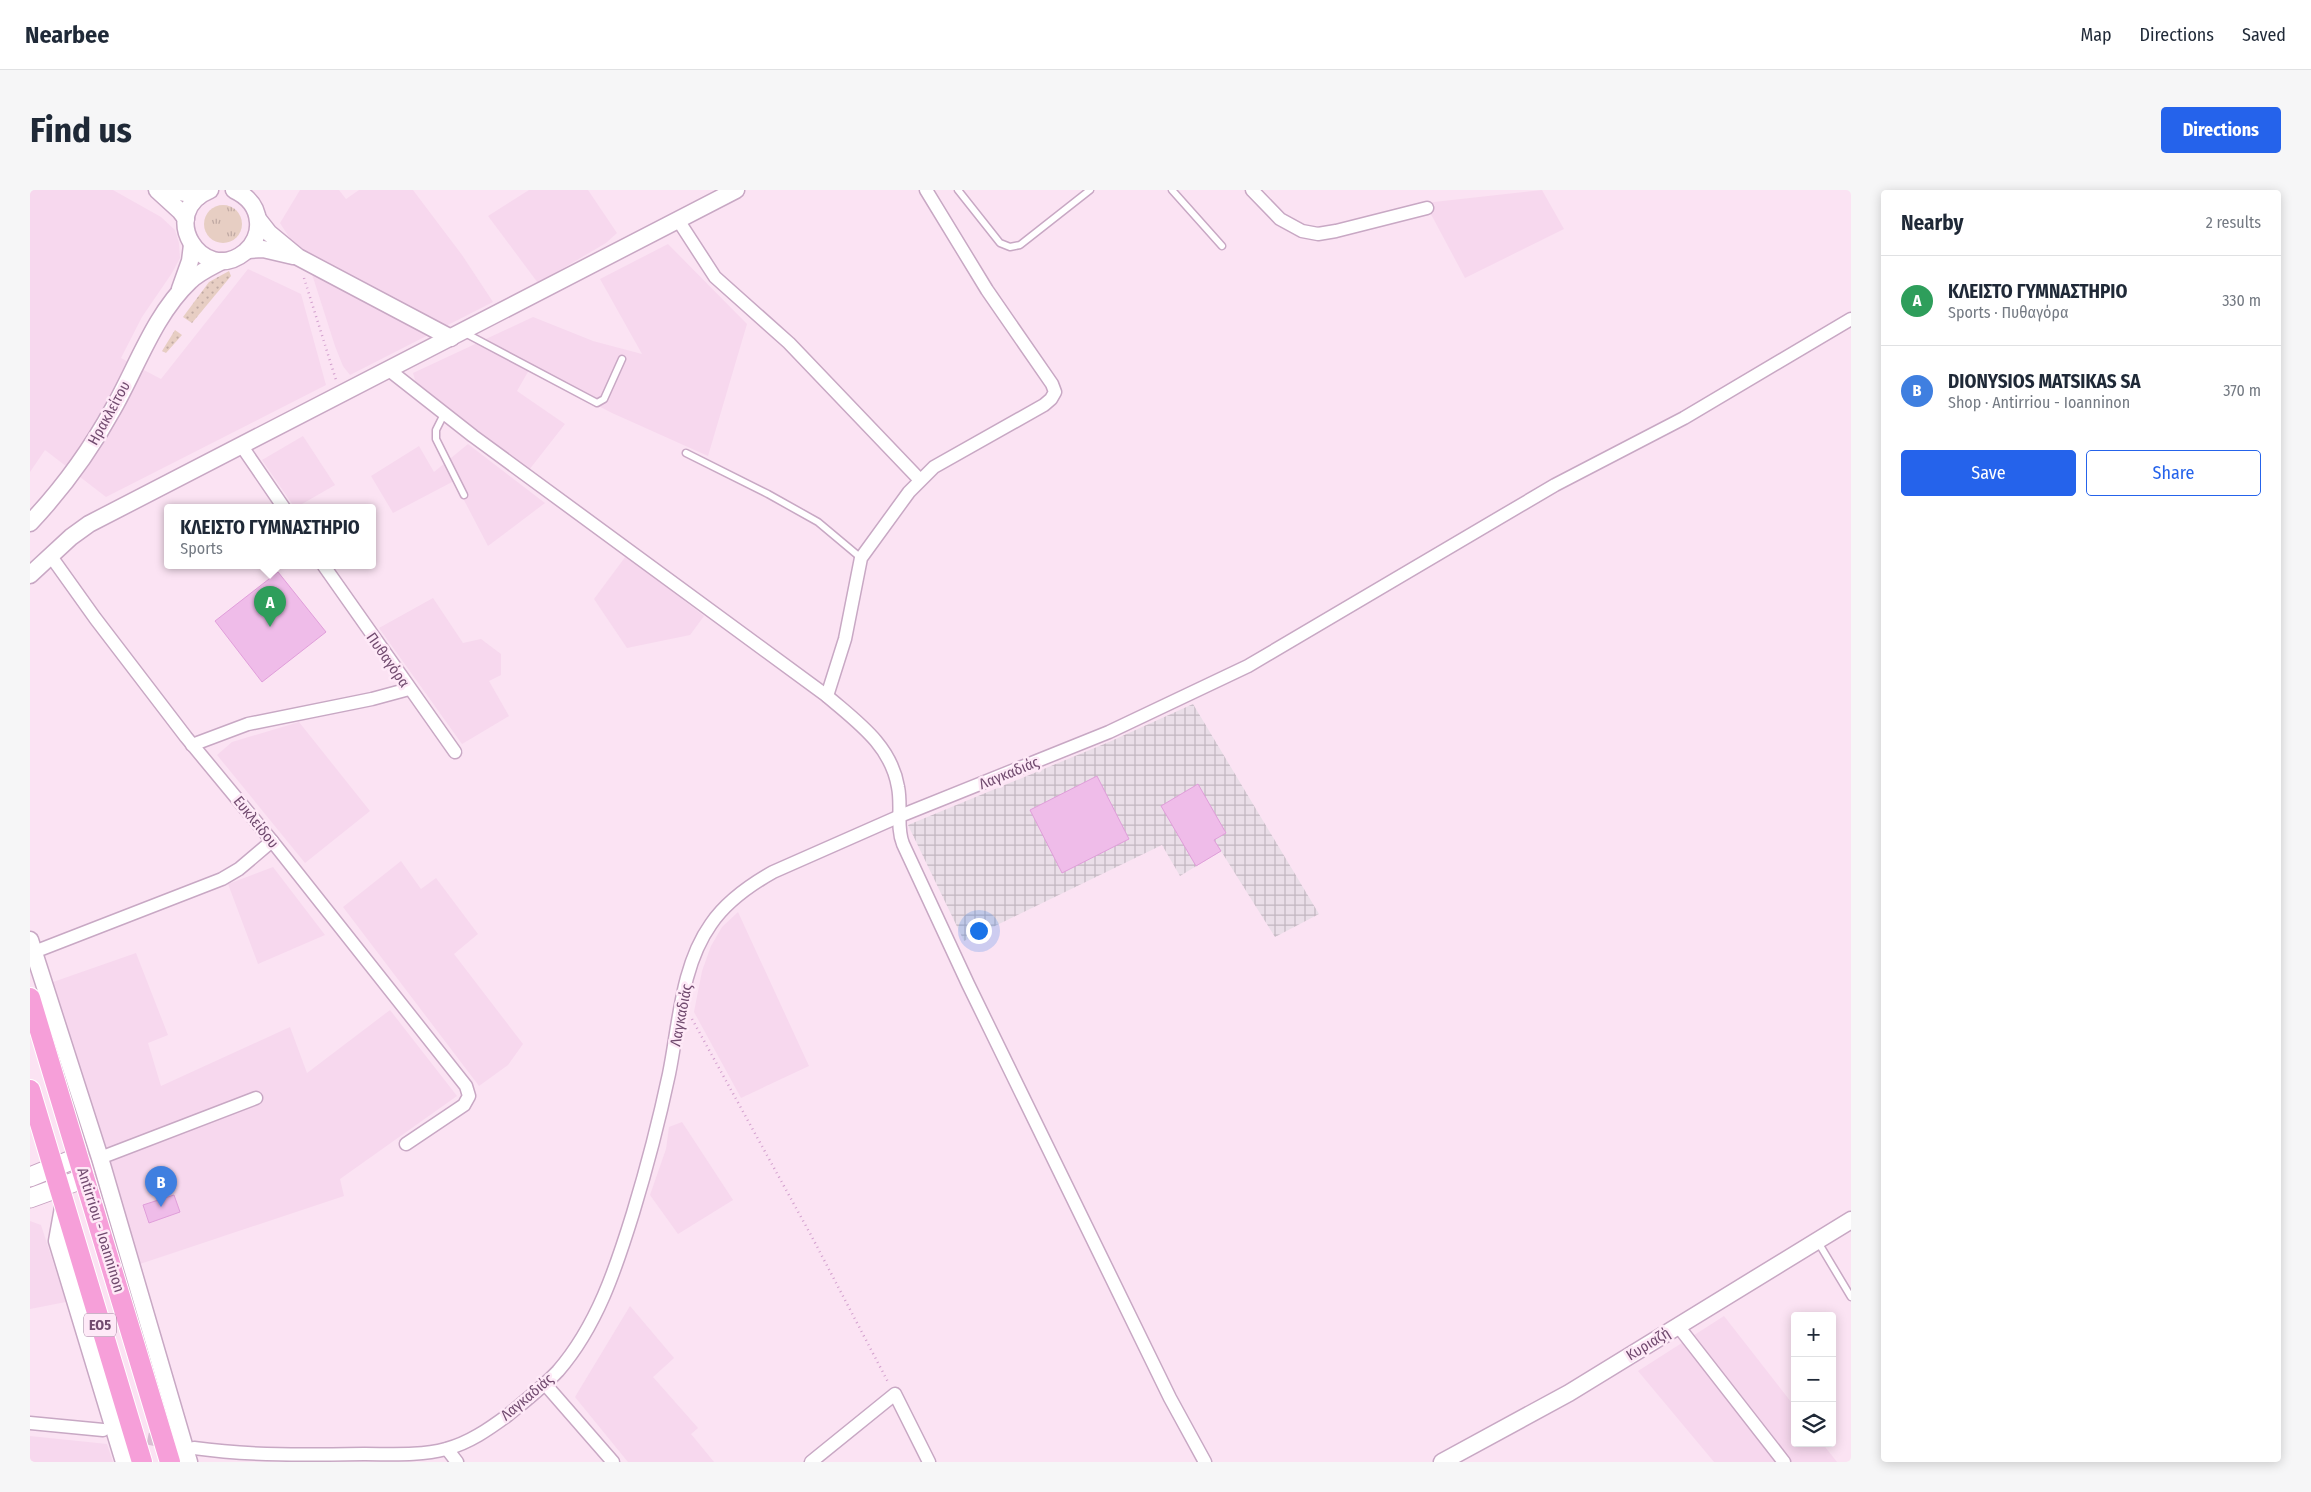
<!DOCTYPE html>
<html lang="en">
<head>
<meta charset="utf-8">
<style>
  :root { --surface:#fff; --page:#f6f6f7; --text:#1f2937; --muted:#747a83; --line:#e0e1e3; --accent:#2563eb }
  body { margin:0; font-family:"Fira Sans Condensed",sans-serif; background:var(--page); color:var(--text) }
  .controls { position:absolute; right:15px; bottom:15px; display:grid; overflow:hidden; border-radius:5px; box-shadow:0 2px 12px #0003 }
  .controls button { width:45px; height:45px; display:grid; place-items:center; padding:0; border:0; border-bottom:1px solid var(--line); background:var(--surface); color:var(--text); font:25px sans-serif }
  .you { position:absolute; left:948px; top:740px; width:18px; height:18px; margin:-12px; border:4px solid #fff; border-radius:50%; background:#1a73e8; box-shadow:0 0 0 8px #1a73e833 }
  .badge { display:grid; place-items:center; width:32px; height:32px; border-radius:50%; background:var(--accent); color:#fff; font-size:16px; font-weight:700 }
  .pin { position:absolute; translate:-50% -41px; filter:drop-shadow(0 1px 2px #0008) }
  .pin::after { content:''; position:absolute; top:26px; width:18px; height:15px; background:inherit; clip-path:polygon(0 0,100% 0,50% 100%) }
  .popup { position:absolute; left:134px; top:314px; width:212px; height:65px; box-sizing:border-box; display:grid; place-content:center; border-radius:5px; background:var(--surface); filter:drop-shadow(0 1px 4px #0005); font-size:16px; white-space:nowrap; color:var(--muted) }
  .popup b { font-size:19px; color:var(--text) }
  .popup::after { content:''; position:absolute; left:50%; top:100%; margin-left:-10px; border:10px solid transparent; border-top-color:var(--surface) }
  .list { margin:0; padding:0; list-style:none }
  h2 { display:flex; justify-content:space-between; align-items:center; height:65px; margin:0; padding:0 20px; font-size:21px }
  h2 small { font-size:16px; font-weight:400; color:var(--muted) }
  .list li { display:grid; grid-template-columns:32px 1fr auto; gap:15px; align-items:center; box-sizing:border-box; height:90px; padding:0 20px; border-top:1px solid var(--line) }
  .list b { display:block; font-size:19px; white-space:nowrap }
  .list p { margin:0; font-size:16px; white-space:nowrap; color:var(--muted) }
  .list em { font-size:16px; font-style:normal; color:var(--muted) }
  .actions { display:flex; gap:10px; padding:15px 20px }
  .actions a { flex:1; padding:11px 0; border:1px solid var(--accent); border-radius:5px; text-align:center; font-size:18px; color:var(--accent) }
  .actions .main { background:var(--accent); color:#fff }
  .icon { flex:none; width:28px; height:28px; fill:none; stroke:currentColor; stroke-width:2; stroke-linecap:round; stroke-linejoin:round }
  .map { position:relative; flex:none; width:1821px; height:1272px; overflow:hidden; border-radius:5px }
  header { display:flex; align-items:center; gap:30px; box-sizing:border-box; height:70px; padding:0 25px; background:var(--surface); border-bottom:1px solid var(--line) }
  header strong { font-size:24px }
  nav { display:flex; gap:28px; margin-inline-start:auto; font-size:18px }
  .intro { display:flex; align-items:center; justify-content:space-between; box-sizing:border-box; height:120px; padding:0 30px }
  h1 { margin:0; font-size:35px }
  .button { padding:12px 22px; border-radius:5px; background:var(--accent); color:#fff; font-size:18px; font-weight:700 }
  main { display:flex; gap:30px; padding:0 30px }
  aside { flex:1; background:var(--surface); border-radius:5px; box-shadow:0 2px 12px #0003 }
  .map>svg:first-child { display:block }
  .residential { fill:#f7d8ee }
  .industrial { fill:url(#industrial-grid) }
  .grass { fill:url(#grass-dots) }
  .park { fill:url(#park-tufts) }
  .building { fill:#efbce9; stroke:#e09eda }
  .lines { fill:none; stroke-linecap:round; stroke-linejoin:round }
  .minor-tunnel { stroke:#d8bdd2; stroke-width:12; stroke-dasharray:12 6; stroke-linecap:butt }
  .service-casing { stroke:#c8a8c4; stroke-width:9 }
  .minor-casing { stroke:#c8a8c4; stroke-width:15 }
  .tertiary-casing { stroke:#c8a8c4; stroke-width:19 }
  .secondary-casing { stroke:#c7a2c1; stroke-width:21 }
  .primary-casing { stroke:#fff; stroke-width:22 }
  .path { stroke:#d3a0ce; stroke-width:2.5; stroke-dasharray:1 4; stroke-linecap:butt }
  .service { stroke:#fff; stroke-width:6 }
  .minor { stroke:#fff; stroke-width:12 }
  .tertiary { stroke:#fff; stroke-width:16 }
  .secondary { stroke:#fff; stroke-width:19 }
  .primary { stroke:#f69fd9; stroke-width:20 }
  .labels { text-anchor:middle; stroke-width:5; stroke-linejoin:round; paint-order:stroke }
  .shield { fill:#fee9f7; stroke:#9b7a98; stroke-width:1 }
  .shield-label { font-size:14px; font-weight:bold; fill:#714b6f }
  .street-label { font-size:15px; fill:#714b6f; stroke:#fee9f7 }
</style>
</head>
<body>
<header>
<strong>Nearbee</strong>
<nav><a>Map</a><a>Directions</a><a>Saved</a></nav>
</header>
<div class="intro"><h1>Find us</h1><a class="button">Directions</a></div>
<main>
<div class="map">
<svg width="1821" height="1272" viewBox="0 0 1821 1272">
  <defs>
    <pattern id="industrial-grid" width="8" height="8" patternUnits="userSpaceOnUse" patternTransform="scale(1.25)"><rect width="8" height="8" fill="#eadee8"/><path d="M0 4h8M4 0v8" fill="none" stroke="#c2b6c0"/></pattern>
    <pattern id="grass-dots" width="8" height="8" patternUnits="userSpaceOnUse" patternTransform="scale(1.25)"><rect width="8" height="8" fill="#e7cec3"/><path d="M2 2h.1M6 6h.1" fill="none" stroke="#c0a9a3" stroke-width="1.8" stroke-linecap="round"/></pattern>
    <pattern id="park-tufts" width="24" height="20" patternUnits="userSpaceOnUse" patternTransform="scale(1.25)"><rect width="24" height="20" fill="#e7cec3"/><path d="M3 7l-1-3M5 7V3M7 7l1-3M15 17l-1-3M17 17v-4M19 17l1-3" fill="none" stroke="#c0a9a3"/></pattern>
  </defs>
  <rect width="100%" height="100%" fill="#fbe3f3"/>
  <!-- residential -->
  <g class="residential">
    <polygon points="0,0 83,0 131,27 145,40 149,53 150,68 142,83 112,127 91,168 131,189 218,79 271,104 296,195 76,307 15,260 0,282"/>
    <polygon points="270,0 309,0 316,9 329,0 383,0 432,65 463,112 320,185 313,176 305,156 281,81 250,33"/>
    <polygon points="499,0 558,0 587,43 576,53 508,93 458,26"/>
    <polygon points="1512,0 1534,39 1435,88 1395,13"/>
    <polygon points="638,54 717,134 678,266 582,223 499,180 487,201 535,234 499,280 387,197 383,183 503,127 563,151 612,164 570,89"/>
    <polygon points="273,246 305,295 265,318 232,270"/>
    <polygon points="438,254 515,313 458,356 424,291 363,323 341,286 389,256 404,282"/>
    <polygon points="596,366 674,426 660,445 597,458 564,409"/>
    <polygon points="403,408 433,453 451,449 471,464 471,485 459,491 479,526 432,554 349,438"/>
    <polygon points="269,532 340,621 275,673 187,565 202,552"/>
    <polygon points="371,671 391,699 406,688 448,744 424,764 493,854 478,875 449,896 313,717"/>
    <polygon points="243,677 295,745 228,774 198,694"/>
    <polygon points="708,722 779,876 711,908 664,822 672,781 681,756 692,737"/>
    <polygon points="106,763 138,845 118,853 131,896 260,837 277,883 360,820 427,906 310,989 314,1006 110,1074 23,792"/>
    <polygon points="652,932 703,1010 648,1044 620,1005 636,959 639,937"/>
    <polygon points="0,1031 11,1035 36,1112 0,1119"/>
    <polygon points="600,1116 644,1168 623,1187 668,1238 661,1244 684,1272 598,1272 545,1207"/>
    <polygon points="1694,1126 1765,1217 1765,1253 1792,1253 1807,1272 1684,1272 1608,1181"/>
    <polygon points="0,1246 77,1254 83,1272 0,1272"/>
  </g>
  <!-- industrial -->
  <polygon class="industrial" points="1163,514 1289,724 1245,747 1191,661 1150,686 1132,655 934,751 878,635 1079,552"/>
  <!-- grass -->
  <g class="grass">
    <polygon points="199,81 201,86 162,133 153,127 179,92"/>
    <polygon points="145,140 152,145 136,163 132,161"/>
  </g>
  <!-- park -->
  <circle class="park" cx="193" cy="34" r="19"/>
  <!-- building -->
  <g class="building">
    <polygon points="248,382 296,442 232,492 185,431"/>
    <polygon points="1067,586 1099,649 1032,683 1000,620"/>
    <polygon points="1168,594 1196,643 1184,650 1191,661 1166,676 1131,616"/>
    <polygon points="144,1005 150,1022 119,1033 113,1015"/>
  </g>
  <g class="lines">
    <!-- minor-tunnel -->
    <polyline class="minor-tunnel" points="100,1245 140,1253"/>
    <defs>
      <g id="service">
        <polyline points="928,0 970,53 980,57 990,55 1060,0"/>
        <polyline points="1142,0 1192,56"/>
        <polyline points="435,143 567,213 574,209 592,169"/>
        <polyline points="414,224 406,240 406,249 434,305"/>
        <polyline points="656,263 738,304 788,332 831,368"/>
        <polyline points="1788,1052 1821,1107"/>
      </g>
      <g id="minor">
        <polyline points="1222,0 1250,29 1272,41 1288,44 1306,41 1397,18"/>
        <polyline points="648,30 685,87 759,153 890,290"/>
        <path d="M359,180L443,246L797,506C827,532 861,555 868,597C872,616 866,637 873,654L938,794L1140,1208L1175,1272"/>
        <polyline points="211,255 254,318"/>
        <polyline points="20,365 65,428 156,547 242,651 436,896 439,906 434,915 376,954"/>
        <polyline points="294,376 425,562"/>
        <polyline points="797,506 815,449 831,368 879,302 904,277 1014,215 1021,209 1025,202 1022,194 957,100 896,0"/>
        <polyline points="162,555 218,534 342,509 379,499"/>
        <polyline points="4,762 192,689 209,679 242,651"/>
        <polyline points="70,968 226,908"/>
        <polyline points="1648,1136 1754,1272"/>
        <polyline points="515,1194 583,1272"/>
        <polyline points="0,1233 73,1240"/>
        <path d="M164,1258C222,1266 277,1265 335,1264C362,1264 390,1266 416,1259C439,1253 459,1239 478,1225C495,1211 513,1197 528,1181C567,1136 586,1078 603,1023C617,977 629,931 639,884C649,835 651,776 681,734C696,712 720,695 743,682L870,626L1079,542L1218,476L1525,295L1654,228L1821,129"/>
        <polyline points="417,1259 427,1272"/>
        <polyline points="781,1272 865,1204 899,1272"/>
      </g>
      <g id="tertiary">
        <polyline points="127,0 150,21 156,29"/>
        <polyline points="140,0 169,6"/>
        <path d="M180,0C126,22 172,97 215,62C224,55 229,43 228,32C227,16 217,6 204,0"/>
        <polyline points="228,29 239,43 268,67 421,148"/>
        <polyline points="218,60 233,59 263,66"/>
        <polyline points="150,99 160,71 162,55"/>
        <path d="M0,333C33,298 60,261 83,219C107,177 124,125 160,91C169,82 181,77 192,71"/>
        <polyline points="0,385 41,347 59,334 706,0"/>
        <polyline points="0,750 70,968 159,1272"/>
        <polyline points="34,1012 27,1051 94,1272"/>
        <polyline points="1412,1272 1539,1203 1821,1030"/>
      </g>
      <g id="secondary">
        <polyline points="0,987 49,967"/>
        <polyline points="0,1008 55,988"/>
      </g>
      <g id="primary">
        <polyline points="0,808 140,1272"/>
        <polyline points="0,900 112,1272"/>
      </g>
    </defs>
    <!-- service casing -->
    <use href="#service" class="service-casing"/>
    <!-- minor casing -->
    <use href="#minor" class="minor-casing"/>
    <!-- tertiary casing -->
    <use href="#tertiary" class="tertiary-casing"/>
    <!-- secondary casing -->
    <use href="#secondary" class="secondary-casing"/>
    <!-- primary casing -->
    <use href="#primary" class="primary-casing"/>
    <!-- path -->
    <g class="path">
      <polyline points="274,88 306,190"/>
      <polyline points="662,829 782,1047 858,1192"/>
    </g>
    <!-- service -->
    <use href="#service" class="service"/>
    <!-- minor -->
    <use href="#minor" class="minor"/>
    <!-- tertiary -->
    <use href="#tertiary" class="tertiary"/>
    <!-- secondary -->
    <use href="#secondary" class="secondary"/>
    <!-- primary -->
    <use href="#primary" class="primary"/>
  </g>
  <g class="labels">
    <!-- shield labels -->
    <rect class="shield" x="54" y="1123.5" width="32" height="23" rx="4"/>
    <g class="shield-label">
      <text x="70" y="1140">ΕΟ5</text>
    </g>
    <!-- street labels -->
    <g class="street-label">
      <text transform="translate(79 223) rotate(-61)" y="5">Ηρακλείτου</text>
      <text transform="translate(358 470) rotate(55)" y="5">Πυθαγόρα</text>
      <text transform="translate(979 583) rotate(-22)" y="5">Λαγκαδιάς</text>
      <text transform="translate(226 632) rotate(51)" y="5">Ευκλείδου</text>
      <text transform="translate(651 825) rotate(-79)" y="5">Λαγκαδιάς</text>
      <text transform="translate(71 1040) rotate(73)" y="5">Antirriou - Ioanninon</text>
      <text transform="translate(1618 1154) rotate(-32)" y="5">Κυριαζή</text>
      <text transform="translate(497 1207) rotate(-40)" y="5">Λαγκαδιάς</text>
    </g>
  </g>
</svg>
<div class="controls">
<button>+</button>
<button>−</button>
<button><svg class="icon" aria-label="layers" viewBox="0 0 24 24"><path d="M12 4l9 5-9 5-9-5zM3 14l9 5 9-5"/></svg></button>
</div>
<div class="you"></div>
<div class="pin badge" style="left:240px;top:437px;background:#2e9e5b">A</div>
<div class="popup"><b>ΚΛΕΙΣΤΟ ΓΥΜΝΑΣΤΗΡΙΟ</b>Sports</div>
<div class="pin badge" style="left:131px;top:1017px;background:#3f7fe0">B</div>
</div>
<aside>
<h2>Nearby<small>2 results</small></h2>
<ul class="list">
<li><span class="badge" style="background:#2e9e5b">A</span><div><b>ΚΛΕΙΣΤΟ ΓΥΜΝΑΣΤΗΡΙΟ</b><p>Sports · Πυθαγόρα</p></div><em>330 m</em></li>
<li><span class="badge" style="background:#3f7fe0">B</span><div><b>DIONYSIOS MATSIKAS SA</b><p>Shop · Antirriou - Ioanninon</p></div><em>370 m</em></li>
</ul>
<div class="actions"><a class="main">Save</a><a>Share</a></div>
</aside>
</main>
</body>
</html>
